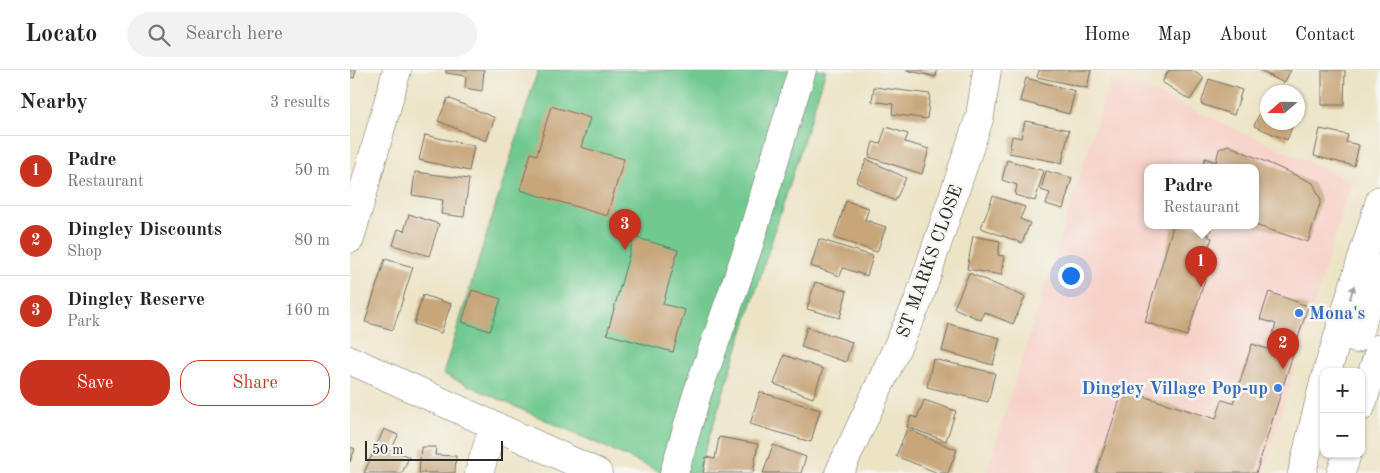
<!DOCTYPE html>
<html lang="en">
<head>
<meta charset="utf-8">
<style>
  :root { --surface:#fff; --page:#f2f2f2; --text:#222; --muted:#767676; --line:#e0e0e0; --accent:#c8321e }
  body { margin:0; font-family:"Old Standard TT",serif; background:var(--page); color:var(--text) }
  .controls { position:absolute; right:15px; bottom:15px; display:grid; overflow:hidden; border-radius:10px; box-shadow:0 1px 4px #0004 }
  .controls button { width:45px; height:45px; display:grid; place-items:center; padding:0; border:0; border-bottom:1px solid var(--line); background:var(--surface); color:var(--text); font:25px sans-serif }
  .compass { position:absolute; left:910px; top:15px; width:45px; height:45px; border-radius:50%; background:var(--surface); box-shadow:0 1px 4px #0004; rotate:250deg }
  .scale { position:absolute; left:15px; bottom:12px; width:138px; box-sizing:border-box; padding-left:5px; border:2px solid #2b2b2b; border-top:0; font-size:14px; line-height:18px; white-space:nowrap; color:#2b2b2b; -webkit-text-stroke:4px #f6f6f2; paint-order:stroke }
  .you { position:absolute; left:720px; top:205px; width:18px; height:18px; margin:-12px; border:4px solid #fff; border-radius:50%; background:#1a73e8; box-shadow:0 0 0 8px #1a73e833 }
  .badge { display:grid; place-items:center; width:32px; height:32px; border-radius:50%; background:var(--accent); color:#fff; font-size:16px; font-weight:700 }
  .pin { position:absolute; translate:-50% -41px; filter:drop-shadow(0 1px 2px #0008) }
  .pin::after { content:''; position:absolute; top:26px; width:18px; height:15px; background:inherit; clip-path:polygon(0 0,100% 0,50% 100%) }
  .popup { position:absolute; left:794px; top:94px; width:115px; height:65px; box-sizing:border-box; display:grid; place-content:center; border-radius:10px; background:var(--surface); filter:drop-shadow(0 1px 4px #0005); font-size:16px; white-space:nowrap; color:var(--muted) }
  .popup b { font-size:19px; color:var(--text) }
  .popup::after { content:''; position:absolute; left:50%; top:100%; margin-left:-10px; border:10px solid transparent; border-top-color:var(--surface) }
  .list { margin:0; padding:0; list-style:none }
  h2 { display:flex; justify-content:space-between; align-items:center; height:65px; margin:0; padding:0 20px; font-size:21px }
  h2 small { font-size:16px; font-weight:400; color:var(--muted) }
  .list li { display:grid; grid-template-columns:32px 1fr auto; gap:15px; align-items:center; box-sizing:border-box; height:70px; padding:0 20px; border-top:1px solid var(--line) }
  .list b { display:block; font-size:19px; white-space:nowrap }
  .list p { margin:0; font-size:16px; white-space:nowrap; color:var(--muted) }
  .list em { font-size:16px; font-style:normal; color:var(--muted) }
  .actions { display:flex; gap:10px; padding:15px 20px }
  .actions a { flex:1; padding:11px 0; border:1px solid var(--accent); border-radius:20px; text-align:center; font-size:18px; color:var(--accent) }
  .actions .main { background:var(--accent); color:#fff }
  .icon { flex:none; width:28px; height:28px; fill:none; stroke:currentColor; stroke-width:2; stroke-linecap:round; stroke-linejoin:round }
  .map { position:relative; flex:none; width:1030px; height:403px; overflow:hidden }
  header { display:flex; align-items:center; gap:30px; box-sizing:border-box; height:70px; padding:0 25px; background:var(--surface); border-bottom:1px solid var(--line) }
  header strong { font-size:24px }
  nav { display:flex; gap:28px; margin-inline-start:auto; font-size:18px }
  .search { width:350px; height:45px; background:var(--page); display:flex; align-items:center; gap:12px; box-sizing:border-box; padding:0 18px; border-radius:28px; color:var(--muted); font-size:19px }
  main { display:flex }
  aside { flex:1; background:var(--surface) }
  .map>svg:first-child { display:block }
  .built { fill:#f7d1c8; fill-rule:evenodd }
  .green { fill:#71c98f; stroke:#4e7a5d }
  .building { fill:#c8a67a }
  .lines { fill:none; stroke-linecap:round; stroke-linejoin:round }
  .minor-casing { stroke:#6f6c61; stroke-width:29 }
  .major-casing { stroke:#6f6c61; stroke-width:29 }
  .minor { stroke:#fff; stroke-width:28 }
  .major { stroke:#fff; stroke-width:28 }
  .oneway { fill:#a0a0a0 }
  .shop-dot { fill:#3f7fe0; stroke:#f6f6f2; stroke-width:2 }
  .labels { text-anchor:middle; stroke-width:5; stroke-linejoin:round; paint-order:stroke }
  .street-label { font-size:18px; fill:#2b2b2b; stroke:#f6f6f2 }
  .shop-label { font-size:18px; font-weight:bold; fill:#366cbe; stroke:#f6f6f2; text-anchor:start }
</style>
</head>
<body>
<header>
<strong>Locato</strong>
<div class="search"><svg class="icon" aria-label="search" viewBox="0 0 24 24"><circle cx="10" cy="10" r="6"/><path d="M15 15l6 6"/></svg>Search here</div>
<nav><a>Home</a><a>Map</a><a>About</a><a>Contact</a></nav>
</header>
<main>
<aside>
<h2>Nearby<small>3 results</small></h2>
<ul class="list">
<li><span class="badge">1</span><div><b>Padre</b><p>Restaurant</p></div><em>50 m</em></li>
<li><span class="badge">2</span><div><b>Dingley Discounts</b><p>Shop</p></div><em>80 m</em></li>
<li><span class="badge">3</span><div><b>Dingley Reserve</b><p>Park</p></div><em>160 m</em></li>
</ul>
<div class="actions"><a class="main">Save</a><a>Share</a></div>
</aside>
<div class="map">
<svg width="1030" height="403" viewBox="0 0 1030 403">
  <rect width="100%" height="100%" fill="#f6f6f2"/>
  <filter id="ink" filterUnits="userSpaceOnUse"><feTurbulence type="fractalNoise" baseFrequency=".02" numOctaves="2"/><feDisplacementMap in="SourceGraphic" scale="10" xChannelSelector="R" yChannelSelector="G"/><feConvolveMatrix kernelMatrix="1 2 1 2 8 2 1 2 1" color-interpolation-filters="sRGB"/></filter>
  <filter id="wash" filterUnits="userSpaceOnUse"><feTurbulence type="fractalNoise" baseFrequency=".0096" numOctaves="4" result="noise"/><feDisplacementMap in="SourceGraphic" scale="20" xChannelSelector="R" yChannelSelector="G"/><feGaussianBlur stdDeviation="1.12" result="paint"/><feColorMatrix in="noise" values="0 0 0 0 0 0 0 0 0 0 0 0 0 0 0 0 0 1.4 0 .05"/><feComposite in="paint" operator="in"/></filter>
  <g filter="url(#wash)">
    <rect width="100%" height="100%" fill="#ede4c6"/>
    <!-- built -->
    <path class="built" d="M762,4L1002,111L913,403H636ZM797,98H905V156H797Z"/>
    <!-- green -->
    <polygon class="green" points="188,0 476,0 348,403 313,403 93,304"/>
    <g id="blocks">
      <!-- building -->
      <g class="building">
        <polygon points="0,0 6,0 4,8 0,7"/>
        <polygon points="96,0 134,0 132,21 115,18 116,6 96,3"/>
        <polygon points="556,0 587,0 586,7"/>
        <polygon points="689,0 741,0 737,18 687,7"/>
        <polygon points="819,0 841,0 854,8 840,30 812,12"/>
        <polygon points="909,0 941,0 934,13"/>
        <polygon points="972,0 995,0 994,35 972,35"/>
        <polygon points="676,8 725,21 719,44 670,31"/>
        <polygon points="859,9 892,20 884,45 851,34"/>
        <polygon points="524,17 580,24 577,49 542,44 543,34 522,31"/>
        <polygon points="98,28 145,48 136,71 88,51"/>
        <polygon points="914,33 918,35 918,52 944,52 937,70 904,56"/>
        <polygon points="201,36 240,48 231,77 274,89 257,146 170,120 181,83 187,85"/>
        <polygon points="675,51 719,60 712,93 659,83 662,66 671,68"/>
        <polygon points="536,57 558,64 555,72 579,79 572,104 519,87 523,72 530,74"/>
        <polygon points="970,59 998,65 996,72 1009,75 1004,96 964,86"/>
        <polygon points="75,65 124,76 119,101 69,90"/>
        <polygon points="878,75 963,113 971,130 958,172 905,155 905,98 852,98 855,88 866,92 869,79"/>
        <polygon points="517,89 556,108 545,131 506,112"/>
        <polygon points="657,90 694,101 685,131 665,125 667,115 652,110"/>
        <polygon points="696,101 722,108 713,139 696,134 700,123 691,120"/>
        <polygon points="65,102 119,109 114,147 91,144 93,130 62,125"/>
        <polygon points="643,126 675,137 670,149 680,153 672,173 631,158"/>
        <polygon points="496,131 519,138 515,150 536,157 527,182 484,168"/>
        <polygon points="59,144 89,154 79,186 43,175 48,159 54,161"/>
        <polygon points="823,156 862,156 858,166 862,168 858,179 862,181 858,193 860,194 837,266 795,252"/>
        <polygon points="623,166 650,171 648,185 654,186 651,205 617,199"/>
        <polygon points="284,167 328,180 313,234 335,240 323,282 257,264"/>
        <polygon points="469,169 523,186 517,206 493,198 490,206 461,196"/>
        <polygon points="35,189 63,197 43,260 15,252"/>
        <polygon points="619,203 675,227 663,254 634,242 631,250 604,238"/>
        <polygon points="465,212 497,221 490,248 457,239"/>
        <polygon points="122,220 151,229 140,261 112,252"/>
        <polygon points="919,222 958,236 906,403 746,403 773,320 866,349 872,330 883,333 902,274 918,279 926,254 910,249"/>
        <polygon points="73,225 101,234 91,263 64,254"/>
        <polygon points="599,254 650,268 643,295 592,281"/>
        <polygon points="457,257 502,272 496,292 451,277"/>
        <polygon points="434,285 473,299 463,328 424,314"/>
        <polygon points="583,289 645,303 638,332 577,317"/>
        <polygon points="410,322 470,340 461,372 400,354"/>
        <polygon points="574,330 606,341 596,371 557,357 561,346 567,348"/>
        <polygon points="34,359 48,365 42,379 59,387 52,403 14,403"/>
        <polygon points="557,359 607,380 598,403 588,403 546,386"/>
        <polygon points="369,367 408,374 403,403 353,403 356,387 365,389"/>
        <polygon points="423,375 456,387 451,403 413,403"/>
        <polygon points="0,377 5,379 0,392"/>
        <polygon points="71,377 86,377 85,385 106,386 105,403 69,403"/>
      </g>
    </g>
  </g>
  <g filter="url(#ink)">
    <use href="#blocks" fill-opacity="0" stroke="#6f6c61" stroke-width="1"/>
    <g class="lines">
      <defs>
        <g id="minor">
          <polyline points="0,169 47,0"/>
          <polyline points="1011,337 1030,278"/>
          <polyline points="129,403 144,355"/>
          <polyline points="324,403 347,324 397,181 452,0"/>
          <polyline points="489,403 567,234 630,46 637,0"/>
          <polyline points="991,403 997,384"/>
        </g>
        <g id="major">
          <polyline points="1006,269 1030,199"/>
          <polyline points="0,290 248,403"/>
          <polyline points="977,302 1030,130"/>
          <polyline points="952,403 974,312"/>
        </g>
      </defs>
      <!-- minor casing -->
      <use href="#minor" class="minor-casing"/>
      <!-- major casing -->
      <use href="#major" class="major-casing"/>
      <!-- minor -->
      <use href="#minor" class="minor"/>
      <!-- major -->
      <use href="#major" class="major"/>
    </g>
    <!-- one-way arrows -->
    <defs><path id="oneway-solid" d="M-6-.8H1V-3.2L6.5 0L1 3.2V.8H-6Z" transform="scale(1.25)"/></defs>
    <use class="oneway" href="#oneway-solid" transform="translate(1002 222) rotate(-73)"/>
  </g>
  <!-- markers -->
  <g class="shop-dot">
    <circle cx="949" cy="243" r="5"/>
    <circle cx="928" cy="318" r="5"/>
  </g>
  <g class="labels">
    <!-- street labels -->
    <g class="street-label">
      <text transform="translate(579 191) rotate(-70)" y="6">ST MARKS CLOSE</text>
    </g>
    <!-- shop labels -->
    <g class="shop-label">
      <text x="959" y="249">Mona's</text>
      <text x="918" y="324" text-anchor="end">Dingley Village Pop-up</text>
    </g>
  </g>
</svg>
<div class="controls">
<button>+</button>
<button>−</button>
</div>
<svg class="compass" viewBox="-18 -18 36 36"><path d="M0-13l5 13h-10z" fill="#e53935"/><path d="M0 13l5-13h-10z" fill="#767676"/></svg>
<div class="scale">50 m</div>
<div class="you"></div>
<div class="pin badge" style="left:851px;top:217px">1</div>
<div class="popup"><b>Padre</b>Restaurant</div>
<div class="pin badge" style="left:933px;top:299px">2</div>
<div class="pin badge" style="left:275px;top:180px">3</div>
</div>
</main>
</body>
</html>
